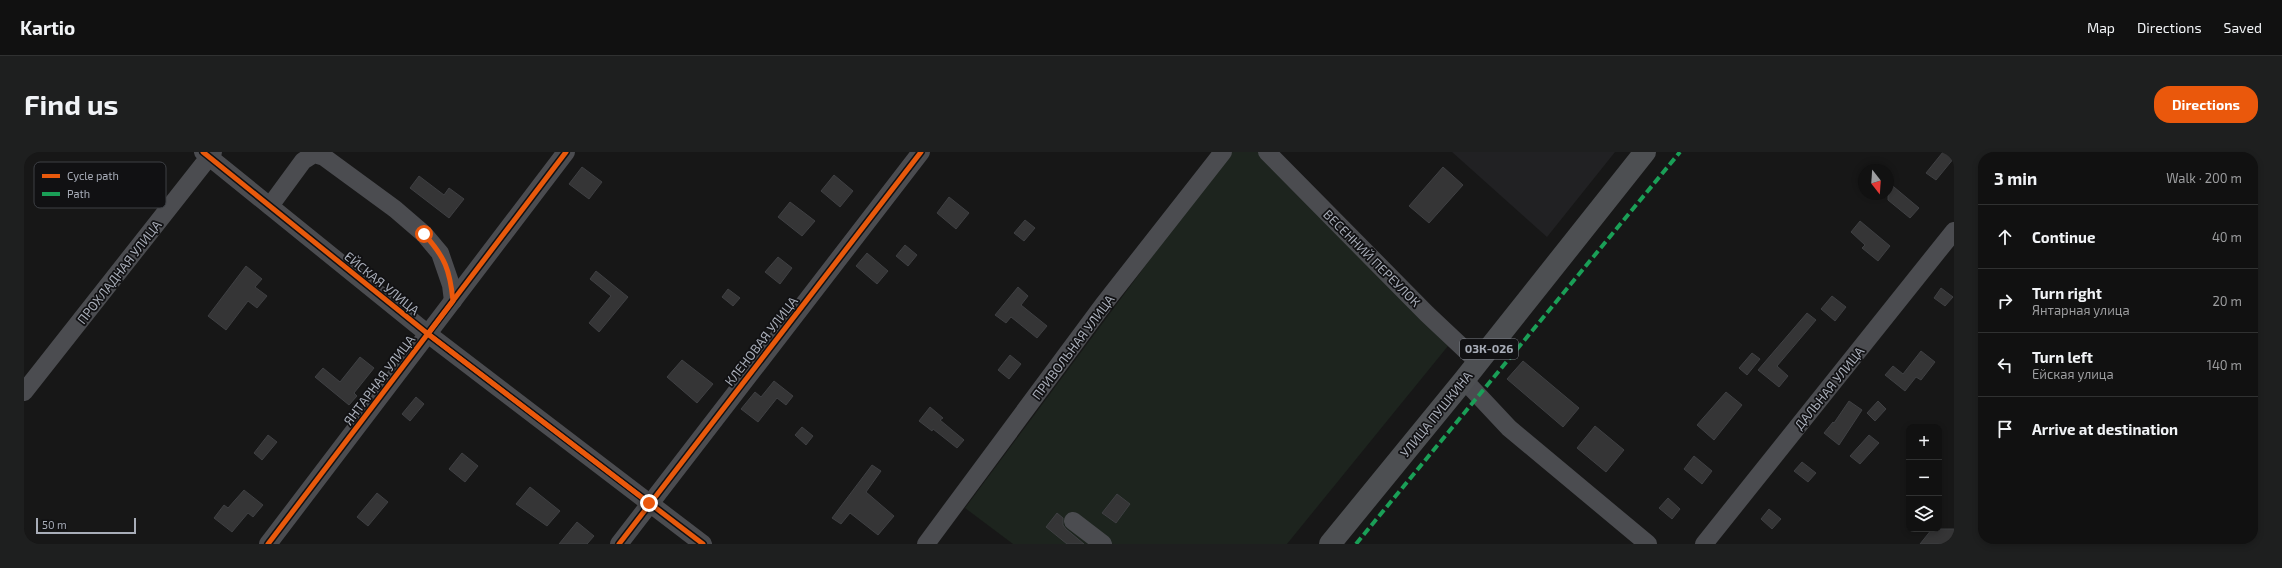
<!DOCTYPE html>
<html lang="en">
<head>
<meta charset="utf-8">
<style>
  :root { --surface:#111; --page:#1e1f1f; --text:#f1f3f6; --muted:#9c9d9f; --line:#303131; --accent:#ea580c }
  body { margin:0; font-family:"Exo 2",sans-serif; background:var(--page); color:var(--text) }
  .controls { position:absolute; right:12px; bottom:12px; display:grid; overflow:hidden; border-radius:8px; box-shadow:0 2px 6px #0003 }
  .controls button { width:36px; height:36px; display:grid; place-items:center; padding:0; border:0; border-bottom:1px solid var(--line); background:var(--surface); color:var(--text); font:20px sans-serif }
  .compass { position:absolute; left:1834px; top:12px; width:36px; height:36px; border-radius:50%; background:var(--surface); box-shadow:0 2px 6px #0003; rotate:163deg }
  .scale { position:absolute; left:12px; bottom:10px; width:100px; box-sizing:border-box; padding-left:4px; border:2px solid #a8adb8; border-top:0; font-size:11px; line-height:14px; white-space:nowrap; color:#a8adb8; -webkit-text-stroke:3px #111113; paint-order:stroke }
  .stop { position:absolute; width:12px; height:12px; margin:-9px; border:3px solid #ea580c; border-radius:50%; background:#fff }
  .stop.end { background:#ea580c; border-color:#fff; box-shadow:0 1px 4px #0008 }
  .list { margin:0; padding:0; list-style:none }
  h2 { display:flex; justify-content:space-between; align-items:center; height:52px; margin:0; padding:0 16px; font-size:17px }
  h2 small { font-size:13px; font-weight:400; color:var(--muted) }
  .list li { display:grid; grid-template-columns:26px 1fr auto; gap:12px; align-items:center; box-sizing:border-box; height:64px; padding:0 16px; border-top:1px solid var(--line) }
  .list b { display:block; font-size:15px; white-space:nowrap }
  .list p { margin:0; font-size:13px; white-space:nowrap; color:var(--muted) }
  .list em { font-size:13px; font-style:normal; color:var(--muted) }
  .icon { flex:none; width:22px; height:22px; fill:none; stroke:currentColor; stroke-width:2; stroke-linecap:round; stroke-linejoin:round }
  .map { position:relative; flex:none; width:1930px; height:392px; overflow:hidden; border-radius:16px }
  header { display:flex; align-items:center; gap:24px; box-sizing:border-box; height:56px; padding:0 20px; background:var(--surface); border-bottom:1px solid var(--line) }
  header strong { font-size:19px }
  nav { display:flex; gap:22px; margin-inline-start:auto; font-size:14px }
  .intro { display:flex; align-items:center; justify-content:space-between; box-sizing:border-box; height:96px; padding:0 24px }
  h1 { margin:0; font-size:28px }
  .button { padding:10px 18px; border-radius:16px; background:var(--accent); color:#fff; font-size:14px; font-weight:700 }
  main { display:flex; gap:24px; padding:0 24px }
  aside { flex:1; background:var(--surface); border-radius:16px; box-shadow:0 2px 6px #0003 }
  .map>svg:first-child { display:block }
  .built { fill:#212123 }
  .green { fill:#1d241e }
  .building { fill:#353536; stroke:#3f4043 }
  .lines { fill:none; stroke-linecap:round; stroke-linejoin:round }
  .minor { stroke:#4b4c50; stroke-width:18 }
  .major { stroke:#4d4f52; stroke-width:22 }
  .quiet { stroke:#1a9f57; stroke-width:4; stroke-dasharray:8 4; stroke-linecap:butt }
  .cycleway-casing { stroke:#111113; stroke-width:8 }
  .cycleway { stroke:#e8590c; stroke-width:5 }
  .route { stroke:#ea580c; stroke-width:5 }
  .labels { text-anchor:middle; stroke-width:3.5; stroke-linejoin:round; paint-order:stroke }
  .shield { fill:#111113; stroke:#7b7e86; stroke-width:1 }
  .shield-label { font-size:12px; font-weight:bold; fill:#a8adb8 }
  .street-label { font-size:13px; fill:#a8adb8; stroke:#111113 }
  .key { fill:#111113; stroke:#3e4045; stroke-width:1 }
  .key-label { font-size:11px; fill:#a8adb8 }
</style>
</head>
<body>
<header>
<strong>Kartio</strong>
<nav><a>Map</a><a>Directions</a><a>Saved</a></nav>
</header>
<div class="intro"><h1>Find us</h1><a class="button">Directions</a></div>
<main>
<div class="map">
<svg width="1930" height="392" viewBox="0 0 1930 392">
  <rect width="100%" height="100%" fill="#171717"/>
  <!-- built -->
  <polygon class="built" points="1428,0 1591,0 1523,85"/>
  <!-- green -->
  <polygon class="green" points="1206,0 1236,0 1424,194 1263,392 989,392 941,356"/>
  <!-- building -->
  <g class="building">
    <polygon points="1919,0 1930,0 1930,6 1912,28 1902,21"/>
    <polygon points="558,15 578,30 565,47 545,32"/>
    <polygon points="1419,15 1439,33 1405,71 1385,54"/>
    <polygon points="810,23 829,39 816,55 797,39"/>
    <polygon points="395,24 420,43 425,36 440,47 425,66 386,36"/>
    <polygon points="1864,30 1895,56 1886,66 1864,48"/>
    <polygon points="925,45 945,61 932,77 913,61"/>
    <polygon points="766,50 791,69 778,84 754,65"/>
    <polygon points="1001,68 1011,76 1000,89 990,81"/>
    <polygon points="1836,69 1866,94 1854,109 1838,96 1841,93 1827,80"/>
    <polygon points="881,93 893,103 884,114 872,104"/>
    <polygon points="843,101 864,119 853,132 832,114"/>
    <polygon points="754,105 768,116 756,132 741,120"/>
    <polygon points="222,114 238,127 231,135 243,144 233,156 224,149 202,178 184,164"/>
    <polygon points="572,119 604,145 575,180 565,171 587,144 566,127"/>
    <polygon points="994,135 1004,144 997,153 1023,174 1013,186 987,165 982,171 971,163"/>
    <polygon points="1917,136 1929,145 1921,154 1910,146"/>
    <polygon points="704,137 716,146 709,154 698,145"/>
    <polygon points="1808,144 1822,155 1811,169 1797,157"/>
    <polygon points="1783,161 1792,168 1753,214 1764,224 1755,235 1734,218"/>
    <polygon points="1897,199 1911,210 1897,228 1892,225 1881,239 1861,223 1869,214 1879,222"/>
    <polygon points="1728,201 1736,207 1723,223 1715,216"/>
    <polygon points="986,203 997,212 985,227 974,218"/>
    <polygon points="336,205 350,216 330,241 333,244 325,253 291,225 299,216 316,230"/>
    <polygon points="658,208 689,232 673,251 643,225"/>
    <polygon points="1499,209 1555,256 1539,275 1483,227"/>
    <polygon points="750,229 769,244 762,253 753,246 734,270 717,257 731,240 737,245"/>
    <polygon points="1702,240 1718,253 1690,288 1673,273"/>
    <polygon points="392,245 400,252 386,269 378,262"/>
    <polygon points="1825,249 1838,258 1815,293 1800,281 1809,270 1810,271"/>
    <polygon points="1854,249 1862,257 1851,269 1843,261"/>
    <polygon points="906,255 919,266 916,268 940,288 933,296 909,277 908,279 895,269"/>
    <polygon points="1571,274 1600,298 1582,320 1553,296"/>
    <polygon points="778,275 789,284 782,293 771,283"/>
    <polygon points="244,283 253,290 238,308 230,301"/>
    <polygon points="1845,283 1855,291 1836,312 1826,304"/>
    <polygon points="438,301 454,314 441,330 425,317"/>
    <polygon points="1670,304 1688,319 1678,332 1660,317"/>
    <polygon points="1778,310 1792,321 1784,330 1770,319"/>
    <polygon points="848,313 857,319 842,340 870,364 854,383 826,361 817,372 808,366"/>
    <polygon points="506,335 536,359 523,374 492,352"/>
    <polygon points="220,338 239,353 229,365 224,361 208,380 190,366 200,353 204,356"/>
    <polygon points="353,341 364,350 344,374 333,365"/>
    <polygon points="1093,342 1106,352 1092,371 1078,361"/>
    <polygon points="1644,346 1656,357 1648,367 1635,356"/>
    <polygon points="1745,357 1757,367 1748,377 1737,367"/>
    <polygon points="1033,361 1039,366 1039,373 1042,377 1060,392 1043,392 1022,375"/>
    <polygon points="553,370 570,384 563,392 535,392"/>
    <polygon points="1908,377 1930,377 1930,383 1923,392 1896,392"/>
  </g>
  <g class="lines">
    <!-- minor -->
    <g class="minor">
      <polyline points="179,0 404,182 679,392"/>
      <polyline points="1243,0 1403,162 1454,210"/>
      <polyline points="246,54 279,9 290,2 300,5 371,57 400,82 416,101 427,133 429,149"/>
      <polyline points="1440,228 1485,276 1624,392"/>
      <polyline points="0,240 189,0"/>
      <polyline points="1049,369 1079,392"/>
      <polyline points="244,392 542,0"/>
      <polyline points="595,392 897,0"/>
      <polyline points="902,392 1079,153 1199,0"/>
      <polyline points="1680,392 1930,79"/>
    </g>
    <!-- major -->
    <polyline class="major" points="1306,392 1440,228 1621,0"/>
    <!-- quiet -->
    <polyline class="quiet" points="1332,392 1656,0"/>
    <defs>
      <g id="cycleway">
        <polyline points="179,0 404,182 679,392"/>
        <polyline points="244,392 542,0"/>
        <polyline points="595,392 897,0"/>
      </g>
    </defs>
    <!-- cycleway casing -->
    <use href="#cycleway" class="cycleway-casing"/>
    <!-- cycleway -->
    <use href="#cycleway" class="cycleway"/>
  </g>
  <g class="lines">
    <!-- route -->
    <path class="route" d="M400,82C421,105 426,118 429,149L404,182L625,351"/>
  </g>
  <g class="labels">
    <!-- shield labels -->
    <rect class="shield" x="1436" y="187" width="58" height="20" rx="3"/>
    <g class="shield-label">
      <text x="1465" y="201">03К-026</text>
    </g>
    <!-- street labels -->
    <g class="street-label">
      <text transform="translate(1348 106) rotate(45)" y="5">ВЕСЕННИЙ ПЕРЕУЛОК</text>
      <text transform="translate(95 120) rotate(-52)" y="5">ПРОХЛАДНАЯ УЛИЦА</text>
      <text transform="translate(358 131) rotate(39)" y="5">ЕЙСКАЯ УЛИЦА</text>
      <text transform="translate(737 189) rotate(-52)" y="5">КЛЕНОВАЯ УЛИЦА</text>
      <text transform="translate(1049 195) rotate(-53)" y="5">ПРИВОЛЬНАЯ УЛИЦА</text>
      <text transform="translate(355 228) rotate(-53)" y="5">ЯНТАРНАЯ УЛИЦА</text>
      <text transform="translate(1805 236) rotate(-51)" y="5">ДАЛЬНАЯ УЛИЦА</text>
      <text transform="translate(1412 262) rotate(-51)" y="5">УЛИЦА ПУШКИНА</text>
    </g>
  </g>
  <!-- legend -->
  <rect x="10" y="10" width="132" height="46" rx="6" class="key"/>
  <rect x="18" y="22" width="18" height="4" fill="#e8590c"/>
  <rect x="18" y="40" width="18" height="4" fill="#1a9f57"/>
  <g class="key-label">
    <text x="43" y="28">Cycle path</text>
    <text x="43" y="46">Path</text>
  </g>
</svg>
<div class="controls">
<button>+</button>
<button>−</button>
<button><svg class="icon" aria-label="layers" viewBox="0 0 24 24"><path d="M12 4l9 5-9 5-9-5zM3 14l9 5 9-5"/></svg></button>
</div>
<svg class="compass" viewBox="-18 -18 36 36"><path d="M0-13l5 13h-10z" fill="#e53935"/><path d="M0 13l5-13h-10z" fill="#9c9d9f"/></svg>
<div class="scale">50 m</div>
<div class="stop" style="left:400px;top:82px"></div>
<div class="stop end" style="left:625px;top:351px"></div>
</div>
<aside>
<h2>3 min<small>Walk · 200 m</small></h2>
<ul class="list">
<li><svg class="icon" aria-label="ahead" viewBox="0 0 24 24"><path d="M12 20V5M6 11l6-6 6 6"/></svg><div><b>Continue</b></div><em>40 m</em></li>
<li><svg class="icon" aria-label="right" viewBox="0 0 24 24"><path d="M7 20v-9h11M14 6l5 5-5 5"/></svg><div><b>Turn right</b><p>Янтарная улица</p></div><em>20 m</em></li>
<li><svg class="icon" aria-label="left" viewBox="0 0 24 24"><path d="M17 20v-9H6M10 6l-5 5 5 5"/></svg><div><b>Turn left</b><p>Ейская улица</p></div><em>140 m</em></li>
<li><svg class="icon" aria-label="arrive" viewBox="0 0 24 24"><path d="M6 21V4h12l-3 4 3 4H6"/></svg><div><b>Arrive at destination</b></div></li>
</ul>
</aside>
</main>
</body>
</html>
